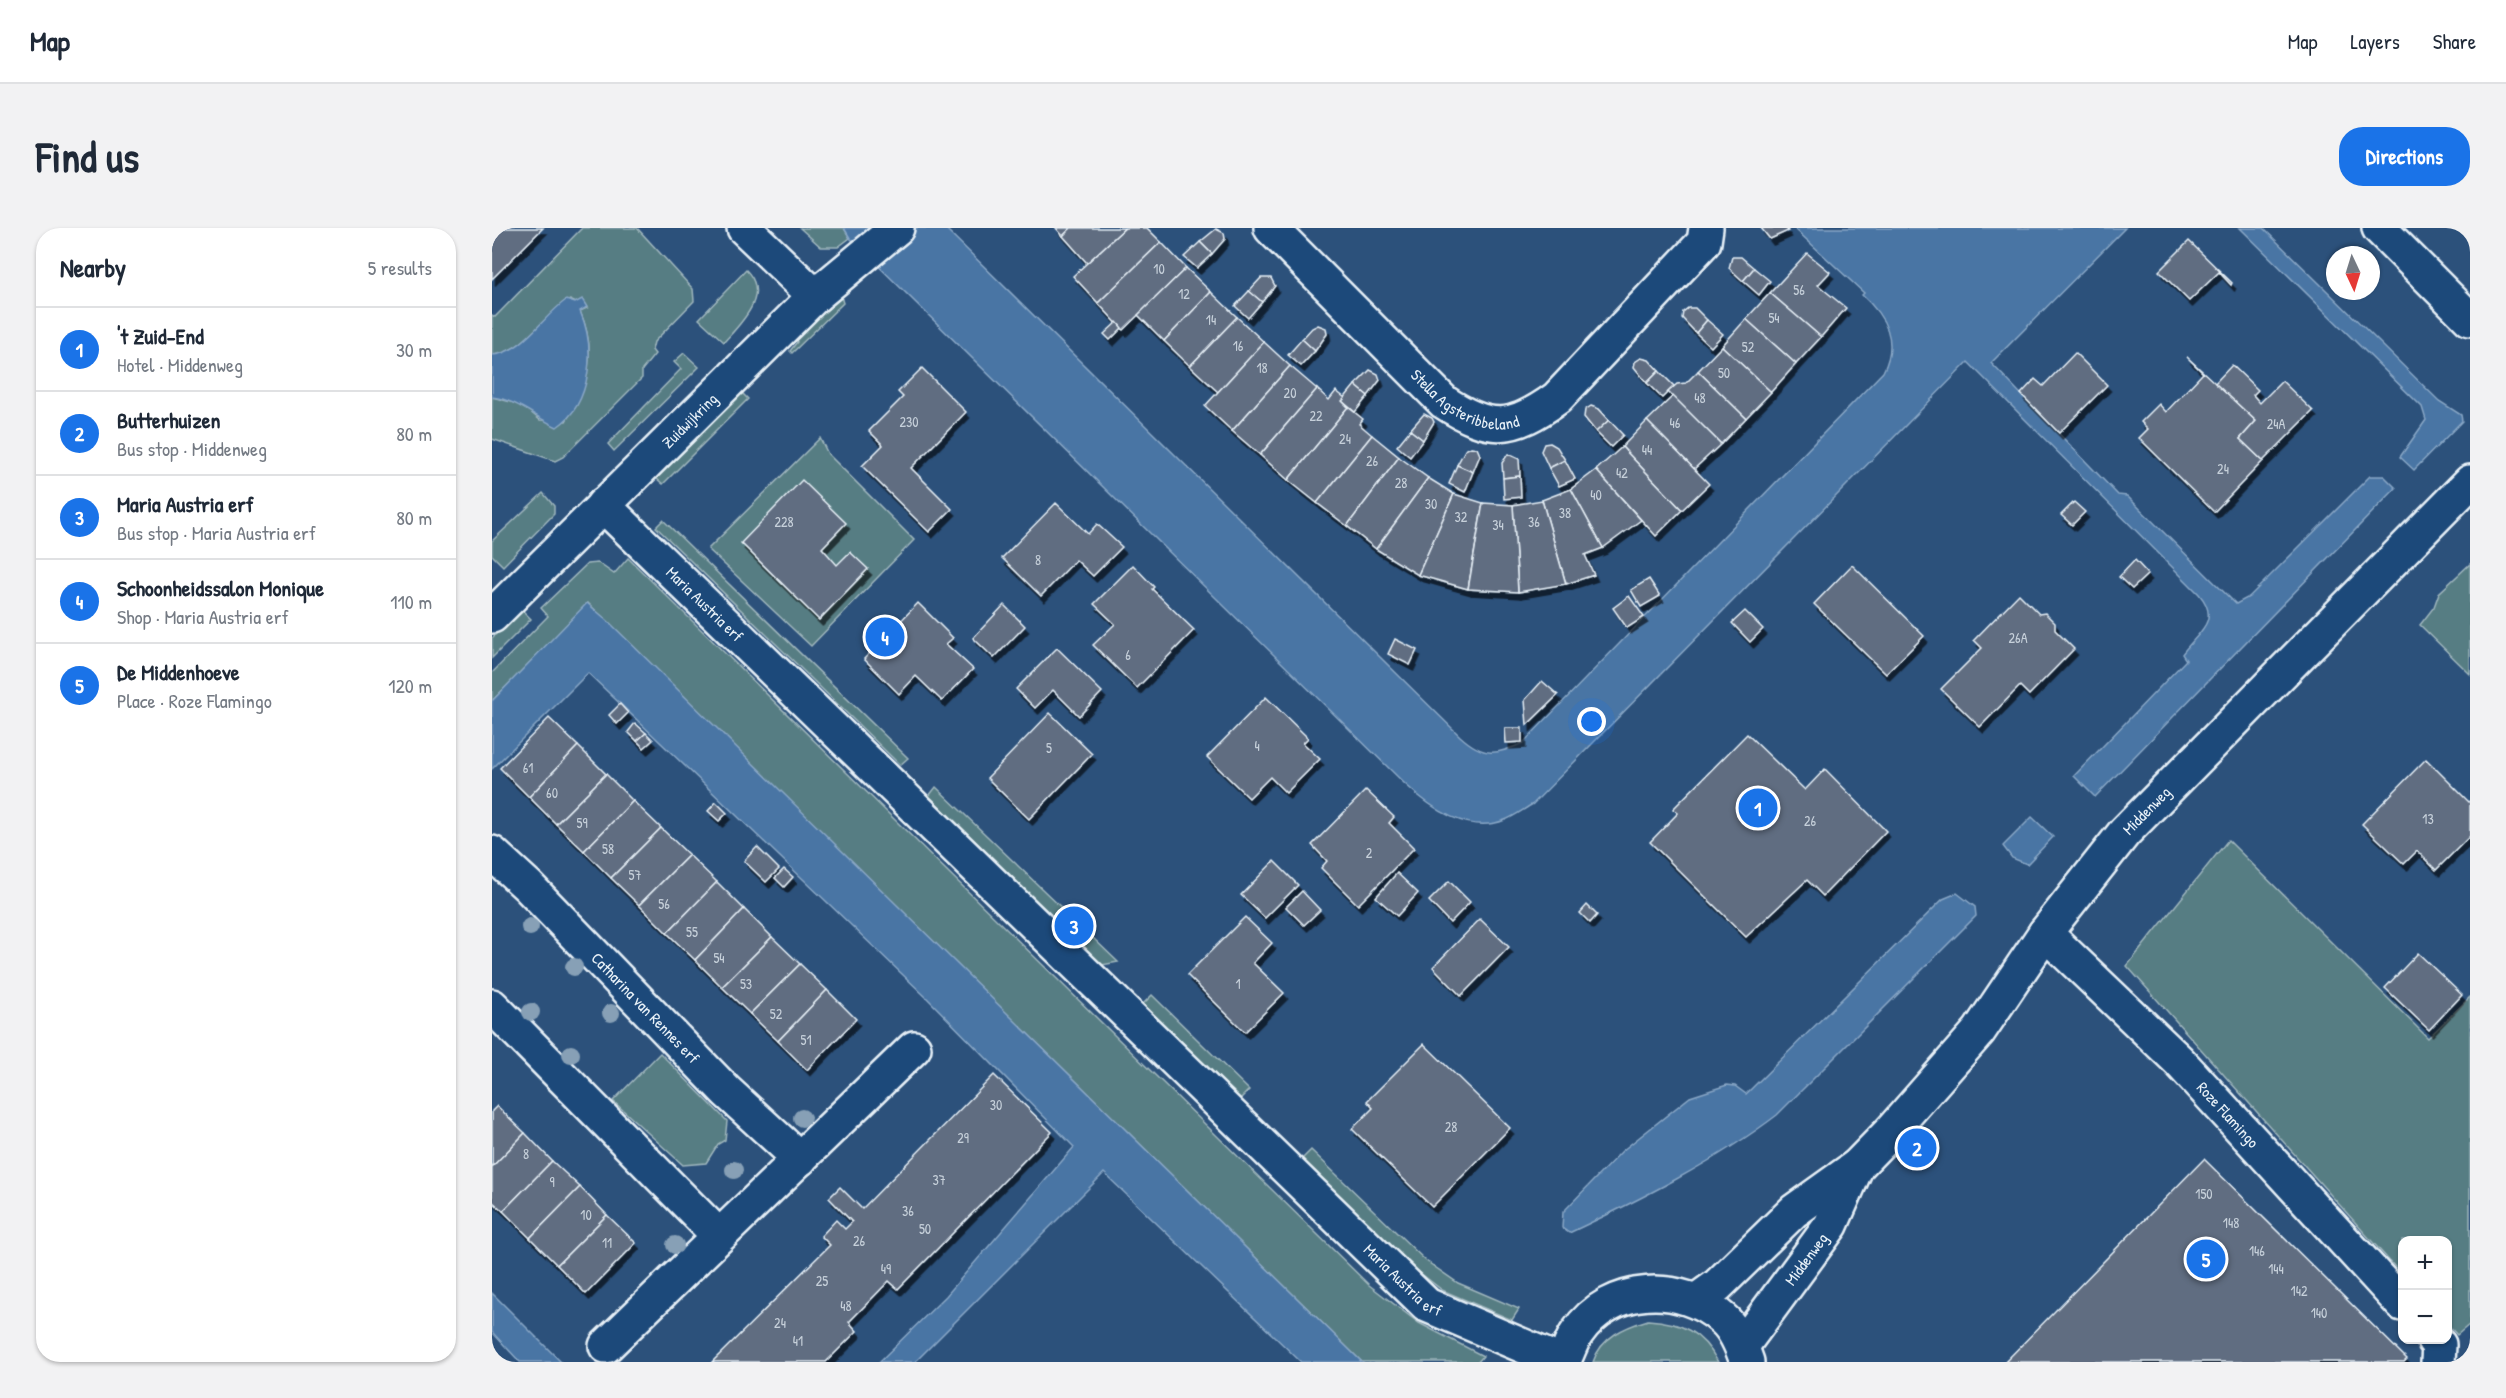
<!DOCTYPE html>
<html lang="en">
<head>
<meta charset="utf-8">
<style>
  :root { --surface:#fff; --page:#f2f2f3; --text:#1f2937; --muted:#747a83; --line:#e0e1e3; --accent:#1a73e8 }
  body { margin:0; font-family:"Patrick Hand",sans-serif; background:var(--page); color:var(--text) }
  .controls { position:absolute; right:18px; bottom:18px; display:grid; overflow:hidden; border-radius:12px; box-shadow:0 2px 4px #0004 }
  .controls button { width:54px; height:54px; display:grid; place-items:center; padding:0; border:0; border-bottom:2px solid var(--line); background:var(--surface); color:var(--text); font:30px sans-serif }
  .compass { position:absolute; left:1834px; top:18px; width:54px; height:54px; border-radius:50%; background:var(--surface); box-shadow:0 2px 4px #0004; rotate:176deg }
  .you { position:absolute; left:1100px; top:494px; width:21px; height:21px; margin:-15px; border:4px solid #fff; border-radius:50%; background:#1a73e8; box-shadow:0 0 0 9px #1a73e833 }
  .badge { display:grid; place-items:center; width:39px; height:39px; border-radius:50%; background:var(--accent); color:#fff; font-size:20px; font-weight:700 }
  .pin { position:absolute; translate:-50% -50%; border:3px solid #fff; box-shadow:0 2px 6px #0006 }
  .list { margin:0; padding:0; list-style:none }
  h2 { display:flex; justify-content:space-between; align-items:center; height:78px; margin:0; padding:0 24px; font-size:26px }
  h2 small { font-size:20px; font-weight:400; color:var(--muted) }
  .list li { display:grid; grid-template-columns:39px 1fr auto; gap:18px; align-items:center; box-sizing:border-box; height:84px; padding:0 24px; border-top:2px solid var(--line) }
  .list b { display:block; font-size:22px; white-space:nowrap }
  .list p { margin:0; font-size:20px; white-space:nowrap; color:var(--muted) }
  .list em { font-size:20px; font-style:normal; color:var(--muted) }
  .map { position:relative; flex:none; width:1978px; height:1134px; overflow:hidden; border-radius:24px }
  header { display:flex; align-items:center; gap:36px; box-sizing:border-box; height:84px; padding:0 30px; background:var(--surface); border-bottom:2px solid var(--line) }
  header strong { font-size:28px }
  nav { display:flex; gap:33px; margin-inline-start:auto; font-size:21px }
  .intro { display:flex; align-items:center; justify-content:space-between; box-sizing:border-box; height:144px; padding:0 36px }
  h1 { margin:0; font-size:42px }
  .button { padding:15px 27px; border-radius:24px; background:var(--accent); color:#fff; font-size:21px; font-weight:700 }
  main { display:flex; gap:36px; padding:0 36px }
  aside { flex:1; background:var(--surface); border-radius:24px; box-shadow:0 2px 4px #0004 }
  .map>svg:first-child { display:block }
  .green { fill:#577d83; stroke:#a0b7be; stroke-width:1.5 }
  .water { fill:#4975a4; stroke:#89a7c6; stroke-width:1.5 }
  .building { fill:#616d81; stroke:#e8f1f8; stroke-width:1.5; filter:url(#shadow) }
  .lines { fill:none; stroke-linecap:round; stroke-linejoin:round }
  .minor-casing { stroke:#e8f1f8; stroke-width:38 }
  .minor { stroke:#1f4a7a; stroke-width:33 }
  .tree { fill:#87a0b6 }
  .labels { text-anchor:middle; stroke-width:5; stroke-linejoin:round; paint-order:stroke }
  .number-label { font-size:14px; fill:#c6d0da }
  .street-label { font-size:16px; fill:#e8f1f8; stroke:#1f4a7a }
</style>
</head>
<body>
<header>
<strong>Map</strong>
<nav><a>Map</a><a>Layers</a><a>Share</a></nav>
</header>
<div class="intro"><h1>Find us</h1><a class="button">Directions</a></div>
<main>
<aside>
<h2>Nearby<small>5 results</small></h2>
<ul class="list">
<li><span class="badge">1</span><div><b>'t Zuid-End</b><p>Hotel · Middenweg</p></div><em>30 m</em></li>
<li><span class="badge">2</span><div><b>Butterhuizen</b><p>Bus stop · Middenweg</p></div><em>80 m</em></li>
<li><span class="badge">3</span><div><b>Maria Austria erf</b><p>Bus stop · Maria Austria erf</p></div><em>80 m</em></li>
<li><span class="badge">4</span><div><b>Schoonheidssalon Monique</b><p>Shop · Maria Austria erf</p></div><em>110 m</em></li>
<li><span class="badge">5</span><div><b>De Middenhoeve</b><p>Place · Roze Flamingo</p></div><em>120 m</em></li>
</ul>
</aside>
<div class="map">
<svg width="1978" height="1134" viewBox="0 0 1978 1134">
  <defs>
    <filter id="shadow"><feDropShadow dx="3.5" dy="6" stdDeviation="0" flood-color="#0009"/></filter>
  </defs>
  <rect width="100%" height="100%" fill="#2c517b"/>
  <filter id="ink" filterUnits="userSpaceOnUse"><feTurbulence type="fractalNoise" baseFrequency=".0167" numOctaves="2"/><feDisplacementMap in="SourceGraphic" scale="12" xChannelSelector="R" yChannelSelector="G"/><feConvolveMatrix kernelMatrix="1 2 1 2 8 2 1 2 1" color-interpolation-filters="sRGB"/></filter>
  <g filter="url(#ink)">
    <!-- green -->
    <g class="green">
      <path d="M90,0H145L201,61L202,73L162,114L160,122L163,126L150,142V150L71,229L63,233L0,211V169L30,177L48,192L74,193C96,155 106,125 88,83L95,80L78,72C52,88 32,123 2,127H0V87L3,89Z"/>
      <polygon points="308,0 352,0 358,10 346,19 329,19"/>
      <path d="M254,42C279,67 249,95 232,114L207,91Z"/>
      <polygon points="348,65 351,75 300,125 298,123 305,114 297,108"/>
      <polygon points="192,125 207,139 122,223 116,216 189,141 182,134"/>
      <polygon points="245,160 256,171 171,256 159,246"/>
      <polygon points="328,210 336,226 422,312 319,418 216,321"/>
      <polygon points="51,265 62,278 62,286 11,338 0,327 0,313"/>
      <polygon points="171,292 416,530 408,537 164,299"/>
      <polygon points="136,330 877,1057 927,1095 991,1128 986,1134 870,1134 96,375 0,473 0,445 56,388 49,380 95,336 106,335 122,346"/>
      <polygon points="1978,336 1978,446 1928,397 1942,379 1947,365"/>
      <polygon points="29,381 39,391 0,430 0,410"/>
      <polygon points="444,559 626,734 610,737 437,568"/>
      <polygon points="1736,612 1936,810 1978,769 1978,1096 1965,1107 1956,1097 1956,1012 1910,1012 1910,1047 1635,738"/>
      <polygon points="660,767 757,862 748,871 651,776"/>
      <polygon points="168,825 235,893 233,912 226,916 214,935 191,937 121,873"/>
      <polygon points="819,922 934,1033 966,1055 1027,1081 1020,1092 950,1062 918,1037 809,932"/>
      <path d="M1156,1092C1189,1094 1210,1104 1226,1134H1101C1109,1109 1133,1099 1156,1092Z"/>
    </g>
    <!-- water -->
    <g class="water">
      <path d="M352,0H453L968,508C992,530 1005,527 1031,515L1391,144C1407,113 1394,89 1370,67L1372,65L1302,0H1633L1499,135L1626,267L1635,268L1744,376L1757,369L1878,248H1892L1904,260L1603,569L1582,548L1694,432L1690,426C1705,405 1730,393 1707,366L1476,134L1041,576C1032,581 1023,588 1013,592C976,607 939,580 913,556L358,10Z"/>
      <polygon points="1748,0 1771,0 1947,173 1969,187 1970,193 1922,242 1908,229 1934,192 1930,179"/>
      <path d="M90,71L95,79L88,83C104,120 100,175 65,199C42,189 26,172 0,169V127C31,125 50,89 74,72L83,75Z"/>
      <polygon points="95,375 115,392 870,1134 809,1134 612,945 423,1134 387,1134 454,1068 582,919 434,769 96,445 0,541 0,473"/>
      <polygon points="1540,589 1561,609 1535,636 1520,630 1511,618"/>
      <path d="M1465,665L1483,679L1484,688L1285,887C1225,933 1145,973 1077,1005L1070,1000L1071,984L1130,923L1198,869L1235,857L1243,858L1254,866L1451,671Z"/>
      <polygon points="0,1065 69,1134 28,1134 0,1104"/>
    </g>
    <!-- building -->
    <g class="building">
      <polygon points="0,0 51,0 0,51"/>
      <polygon points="564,0 579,0 571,8"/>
      <polygon points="579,0 633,0 595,35 571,8"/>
      <polygon points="633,0 655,0 669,14 606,75 581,48"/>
      <polygon points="1269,0 1294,0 1296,3 1278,11"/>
      <polygon points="724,1 732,5 733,11 720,26 708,14"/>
      <polygon points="1697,13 1740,55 1739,57 1727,44 1697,73 1667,43"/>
      <polygon points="669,14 694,40 631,102 606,75"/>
      <polygon points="708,14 720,26 705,40 692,29"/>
      <polygon points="1315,25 1338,44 1326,57 1354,80 1329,109 1278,65"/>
      <polygon points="1240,29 1249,29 1262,40 1251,53 1237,40"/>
      <polygon points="694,40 719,64 672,113 646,87"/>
      <polygon points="1262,40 1278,53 1267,67 1251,53"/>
      <polygon points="769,50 779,50 783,58 770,74 757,63"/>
      <polygon points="757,63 770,74 756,90 743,78"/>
      <polygon points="719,64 745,89 698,138 672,113"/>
      <polygon points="1278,65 1329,109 1304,136 1254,91"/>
      <polygon points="1196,80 1203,80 1215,92 1204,105 1190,90 1191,84"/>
      <polygon points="745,89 772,114 726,164 698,138"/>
      <polygon points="1254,91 1304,136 1279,164 1230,118"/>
      <polygon points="1215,92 1231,106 1219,119 1204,105"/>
      <polygon points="625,94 630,100 618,112 612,106"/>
      <polygon points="826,97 834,100 835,106 823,123 810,111 820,100"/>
      <polygon points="810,111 823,123 809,138 796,127"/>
      <polygon points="772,114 798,138 740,203 713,178"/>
      <polygon points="1230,118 1279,164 1254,190 1206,143"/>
      <polygon points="1583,125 1615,157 1567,205 1529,166 1543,151 1551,158"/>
      <polygon points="1695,129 1764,193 1748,211 1771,233 1722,284 1647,210 1656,201 1649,194 1667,176 1674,184 1711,145"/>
      <polygon points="1149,130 1157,132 1167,143 1155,155 1142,139 1143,134"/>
      <polygon points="1740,137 1766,162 1761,167 1768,175 1790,153 1821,183 1771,233 1748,211 1764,193 1723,155"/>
      <polygon points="798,138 825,161 768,227 740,203"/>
      <polygon points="430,140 474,184 419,240 460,281 437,304 370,238 391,217 377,203 411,169 406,164"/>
      <polygon points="878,142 886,146 888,152 876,168 863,157"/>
      <polygon points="1167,143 1182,158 1170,170 1155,155"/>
      <polygon points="1206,143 1254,190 1229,216 1176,164 1185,156 1194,155"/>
      <polygon points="863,157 876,168 863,184 850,173"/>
      <polygon points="825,161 837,172 844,163 853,170 850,173 856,179 796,252 768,227"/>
      <polygon points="1181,168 1229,216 1202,241 1155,193"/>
      <polygon points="1099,178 1107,181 1117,192 1104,204 1092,189 1093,182"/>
      <polygon points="856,179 871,191 867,196 880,207 825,275 796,252"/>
      <polygon points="932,186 940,190 942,194 931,212 918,202"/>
      <polygon points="1117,192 1131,207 1119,219 1104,204"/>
      <polygon points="1155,193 1217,256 1190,282 1130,219"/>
      <polygon points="918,202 931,212 918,229 905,218"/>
      <polygon points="880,207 907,229 855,298 825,275"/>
      <polygon points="1058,215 1065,219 1073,232 1057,240 1049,223 1052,216"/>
      <polygon points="979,219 985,220 988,227 981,244 965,237 973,222"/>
      <polygon points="1130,219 1190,282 1164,308 1104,242"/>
      <polygon points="1016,226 1027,231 1028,248 1011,250 1010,235"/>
      <polygon points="907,229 936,250 884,321 855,298"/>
      <polygon points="1073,232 1083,251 1067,258 1057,240"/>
      <polygon points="965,237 981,244 973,264 957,256"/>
      <polygon points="1104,242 1149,292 1111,320 1079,261"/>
      <polygon points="1028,248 1029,269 1012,271 1011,250"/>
      <polygon points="936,250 962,266 926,347 884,321"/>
      <polygon points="310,252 354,295 330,320 345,337 358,324 376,341 327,392 249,315"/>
      <polygon points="1079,261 1111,320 1093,327 1102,347 1074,356 1050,272"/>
      <polygon points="962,266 991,275 976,361 926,347"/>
      <polygon points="1050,272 1074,356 1026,364 1021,277"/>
      <polygon points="1582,274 1593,284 1580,297 1569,287"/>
      <polygon points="564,275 596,306 605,296 630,319 601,348 584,332 549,368 510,330"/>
      <polygon points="991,275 1021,277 1026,364 976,361"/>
      <polygon points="1643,332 1656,346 1640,361 1627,349"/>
      <polygon points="641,337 662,359 660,361 702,402 645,460 601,417 623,396 602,376"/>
      <polygon points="1360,337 1432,408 1394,446 1322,376"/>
      <polygon points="1157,351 1168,368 1149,379 1139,362"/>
      <polygon points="1527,366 1547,386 1553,385 1563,395 1563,402 1582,421 1537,467 1528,458 1488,499 1449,461 1490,420 1482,412"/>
      <polygon points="1137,368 1152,389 1135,400 1121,380"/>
      <polygon points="426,375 461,410 454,416 481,441 450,473 424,448 407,466 372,431"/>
      <polygon points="512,377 533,398 502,430 481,410"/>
      <polygon points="1253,383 1271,401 1258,414 1240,395"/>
      <polygon points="903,411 925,422 918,437 896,426"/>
      <polygon points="565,420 610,464 587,488 561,462 543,480 524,461"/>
      <polygon points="1050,453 1066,467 1035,497 1033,472"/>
      <polygon points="774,469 816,510 811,515 828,531 794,565 778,549 757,570 715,529"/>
      <polygon points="128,476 136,485 125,496 117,487"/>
      <polygon points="558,485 600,526 537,591 495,550"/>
      <polygon points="57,490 86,518 37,569 8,540"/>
      <polygon points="143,495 154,505 145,513 136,504"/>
      <polygon points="1013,500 1030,500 1030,514 1014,515"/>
      <polygon points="154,505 161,512 152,520 145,513"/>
      <polygon points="1255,506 1313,562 1333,541 1394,603 1331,668 1315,652 1254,709 1158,614 1186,585 1181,581"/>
      <polygon points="86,518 114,546 64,596 37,569"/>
      <polygon points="1934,531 1978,575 1978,608 1944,642 1925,623 1912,636 1870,596"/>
      <polygon points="114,546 141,573 92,623 64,596"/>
      <polygon points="874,562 902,589 897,595 922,620 866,677 829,640 835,633 820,617"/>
      <polygon points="141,573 169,600 119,650 92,623"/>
      <polygon points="224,574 235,585 227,593 216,583"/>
      <polygon points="169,600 197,627 147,677 119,650"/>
      <polygon points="265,619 287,641 274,654 252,633"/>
      <polygon points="197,627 225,654 175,705 147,677"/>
      <polygon points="782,633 806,657 773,690 749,667"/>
      <polygon points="292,641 301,649 292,659 283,650"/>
      <polygon points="905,645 926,665 905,688 884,669"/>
      <polygon points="957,653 978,674 958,695 937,673"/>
      <polygon points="225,654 252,681 203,732 175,705"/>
      <polygon points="810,663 828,682 812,697 794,679"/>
      <polygon points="1095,677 1105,687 1098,695 1088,685"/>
      <polygon points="252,681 280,709 230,759 203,732"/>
      <polygon points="753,689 780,715 761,735 792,765 753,804 695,747"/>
      <polygon points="988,691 1017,719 969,768 941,739"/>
      <polygon points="280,709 308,736 258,786 230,759"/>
      <polygon points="1926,725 1970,767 1937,802 1893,760"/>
      <polygon points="308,736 335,762 286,813 258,786"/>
      <polygon points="335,762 364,791 315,842 286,813"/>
      <polygon points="932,816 1018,900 940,979 860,901 881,880 875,873"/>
      <polygon points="502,847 560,904 406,1061 397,1053 357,1094 365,1103 334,1134 220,1134 338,1017 329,1008 344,992 353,1001 360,994 337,970 348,959 370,981"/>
      <polygon points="5,878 33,905 0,939 0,883"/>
      <polygon points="33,905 60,933 11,983 0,973 0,939"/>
      <polygon points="1712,931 1915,1131 1912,1134 1513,1134"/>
      <polygon points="60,933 88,959 38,1010 11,983"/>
      <polygon points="88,959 115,987 65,1037 38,1010"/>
      <polygon points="115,987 144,1015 94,1066 65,1037"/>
    </g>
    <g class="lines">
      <defs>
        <g id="minor">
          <polyline points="252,0 323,68"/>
          <path id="s1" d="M779,0L952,174C999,205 1021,202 1065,170L1212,14L1214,0"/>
          <polyline points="1887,0 1978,91"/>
          <path id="s2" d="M111,277L935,1077L1069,1134"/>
          <path id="s3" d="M0,388L323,68L405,0"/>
          <path id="s4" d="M0,625L36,658L234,863L308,931"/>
          <path id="s5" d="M1553,705L1687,833L1910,1076"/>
          <polyline points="0,778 226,1007"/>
          <path id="s6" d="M1204,1073L1225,1058L1302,983L1365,938L1399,903L1487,803L1553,705L1632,605L1978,254"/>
          <polyline points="1942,1112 1947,1117 1946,1134"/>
          <polyline points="114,1118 422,820"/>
          <path id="s7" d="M1250,1118L1339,997L1365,938"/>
          <path d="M1071,1134C1076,1125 1079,1113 1085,1105C1118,1056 1189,1053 1231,1091C1243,1101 1250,1119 1255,1134"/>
        </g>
      </defs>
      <!-- minor casing -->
      <use href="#minor" class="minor-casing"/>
      <!-- minor -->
      <use href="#minor" class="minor"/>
    </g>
    <!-- trees -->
    <g class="tree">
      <circle cx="38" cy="699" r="9"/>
      <circle cx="82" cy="739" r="9"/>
      <circle cx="39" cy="784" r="9"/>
      <circle cx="119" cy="785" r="9"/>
      <circle cx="79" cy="826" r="9"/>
      <circle cx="310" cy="890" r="9"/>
      <circle cx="242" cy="942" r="9"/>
      <circle cx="183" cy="1017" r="9"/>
    </g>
  </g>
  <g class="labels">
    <!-- number labels -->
    <g class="number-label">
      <text x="667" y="46">10</text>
      <text x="1307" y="67">56</text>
      <text x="692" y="71">12</text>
      <text x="1282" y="95">54</text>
      <text x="719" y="97">14</text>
      <text x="746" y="123">16</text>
      <text x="1256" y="124">52</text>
      <text x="770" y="145">18</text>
      <text x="1232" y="150">50</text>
      <text x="798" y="170">20</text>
      <text x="1208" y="175">48</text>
      <text x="824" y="193">22</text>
      <text x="417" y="199">230</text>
      <text x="1183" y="200">46</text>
      <text x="1784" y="201">24A</text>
      <text x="853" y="216">24</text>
      <text x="1155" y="227">44</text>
      <text x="880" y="238">26</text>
      <text x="1731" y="246">24</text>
      <text x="1130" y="250">42</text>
      <text x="909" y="260">28</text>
      <text x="1104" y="272">40</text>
      <text x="939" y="281">30</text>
      <text x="1073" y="290">38</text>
      <text x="969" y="294">32</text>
      <text x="292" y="299">228</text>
      <text x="1042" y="299">36</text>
      <text x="1006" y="302">34</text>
      <text x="546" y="337">8</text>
      <text x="1526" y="415">26A</text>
      <text x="636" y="432">6</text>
      <text x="765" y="523">4</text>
      <text x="557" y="525">5</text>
      <text x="36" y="545">61</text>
      <text x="60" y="570">60</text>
      <text x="1936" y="596">13</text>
      <text x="1318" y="598">26</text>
      <text x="90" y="600">59</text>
      <text x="116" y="626">58</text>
      <text x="877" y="630">2</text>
      <text x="143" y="652">57</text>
      <text x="172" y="681">56</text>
      <text x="200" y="709">55</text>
      <text x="227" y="735">54</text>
      <text x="254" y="761">53</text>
      <text x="746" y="761">1</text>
      <text x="284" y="791">52</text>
      <text x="314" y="817">51</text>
      <text x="504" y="882">30</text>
      <text x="959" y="904">28</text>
      <text x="471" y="915">29</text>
      <text x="34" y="931">8</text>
      <text x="447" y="957">37</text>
      <text x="60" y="959">9</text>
      <text x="1712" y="971">150</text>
      <text x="416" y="988">36</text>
      <text x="94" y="992">10</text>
      <text x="1739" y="1000">148</text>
      <text x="433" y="1006">50</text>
      <text x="367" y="1018">26</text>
      <text x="115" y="1020">11</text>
      <text x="1765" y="1028">146</text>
      <text x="394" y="1046">49</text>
      <text x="1784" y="1046">144</text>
      <text x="330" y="1058">25</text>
      <text x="1807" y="1068">142</text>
      <text x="354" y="1083">48</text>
      <text x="1827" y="1090">140</text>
      <text x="288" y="1100">24</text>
      <text x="306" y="1118">41</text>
    </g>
    <!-- street labels -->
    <g class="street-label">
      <text dy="6" stroke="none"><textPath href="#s1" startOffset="264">Stella Agsteribbeland</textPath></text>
      <text dy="6" stroke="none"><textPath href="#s3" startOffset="278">Zuidwijkring</textPath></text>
      <text dy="6" stroke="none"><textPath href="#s2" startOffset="142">Maria Austria erf</textPath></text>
      <text dy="6" stroke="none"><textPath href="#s6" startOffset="670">Middenweg</textPath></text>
      <text dy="6" stroke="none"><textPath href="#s4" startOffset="218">Catharina van Rennes erf</textPath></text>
      <text dy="6" stroke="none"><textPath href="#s5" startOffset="258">Roze Flamingo</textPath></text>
      <text dy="6" stroke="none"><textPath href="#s7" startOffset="108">Middenweg</textPath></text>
      <text dy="6" stroke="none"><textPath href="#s2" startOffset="1114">Maria Austria erf</textPath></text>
    </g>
  </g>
</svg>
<div class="controls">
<button>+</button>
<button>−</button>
</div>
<svg class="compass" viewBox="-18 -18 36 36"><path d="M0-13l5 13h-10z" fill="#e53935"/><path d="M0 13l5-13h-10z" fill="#747a83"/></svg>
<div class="you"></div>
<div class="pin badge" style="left:1266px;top:580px">1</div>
<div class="pin badge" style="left:1425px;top:920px">2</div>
<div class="pin badge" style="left:582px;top:698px">3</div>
<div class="pin badge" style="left:393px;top:409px">4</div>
<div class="pin badge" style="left:1714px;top:1031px">5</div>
</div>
</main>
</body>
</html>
